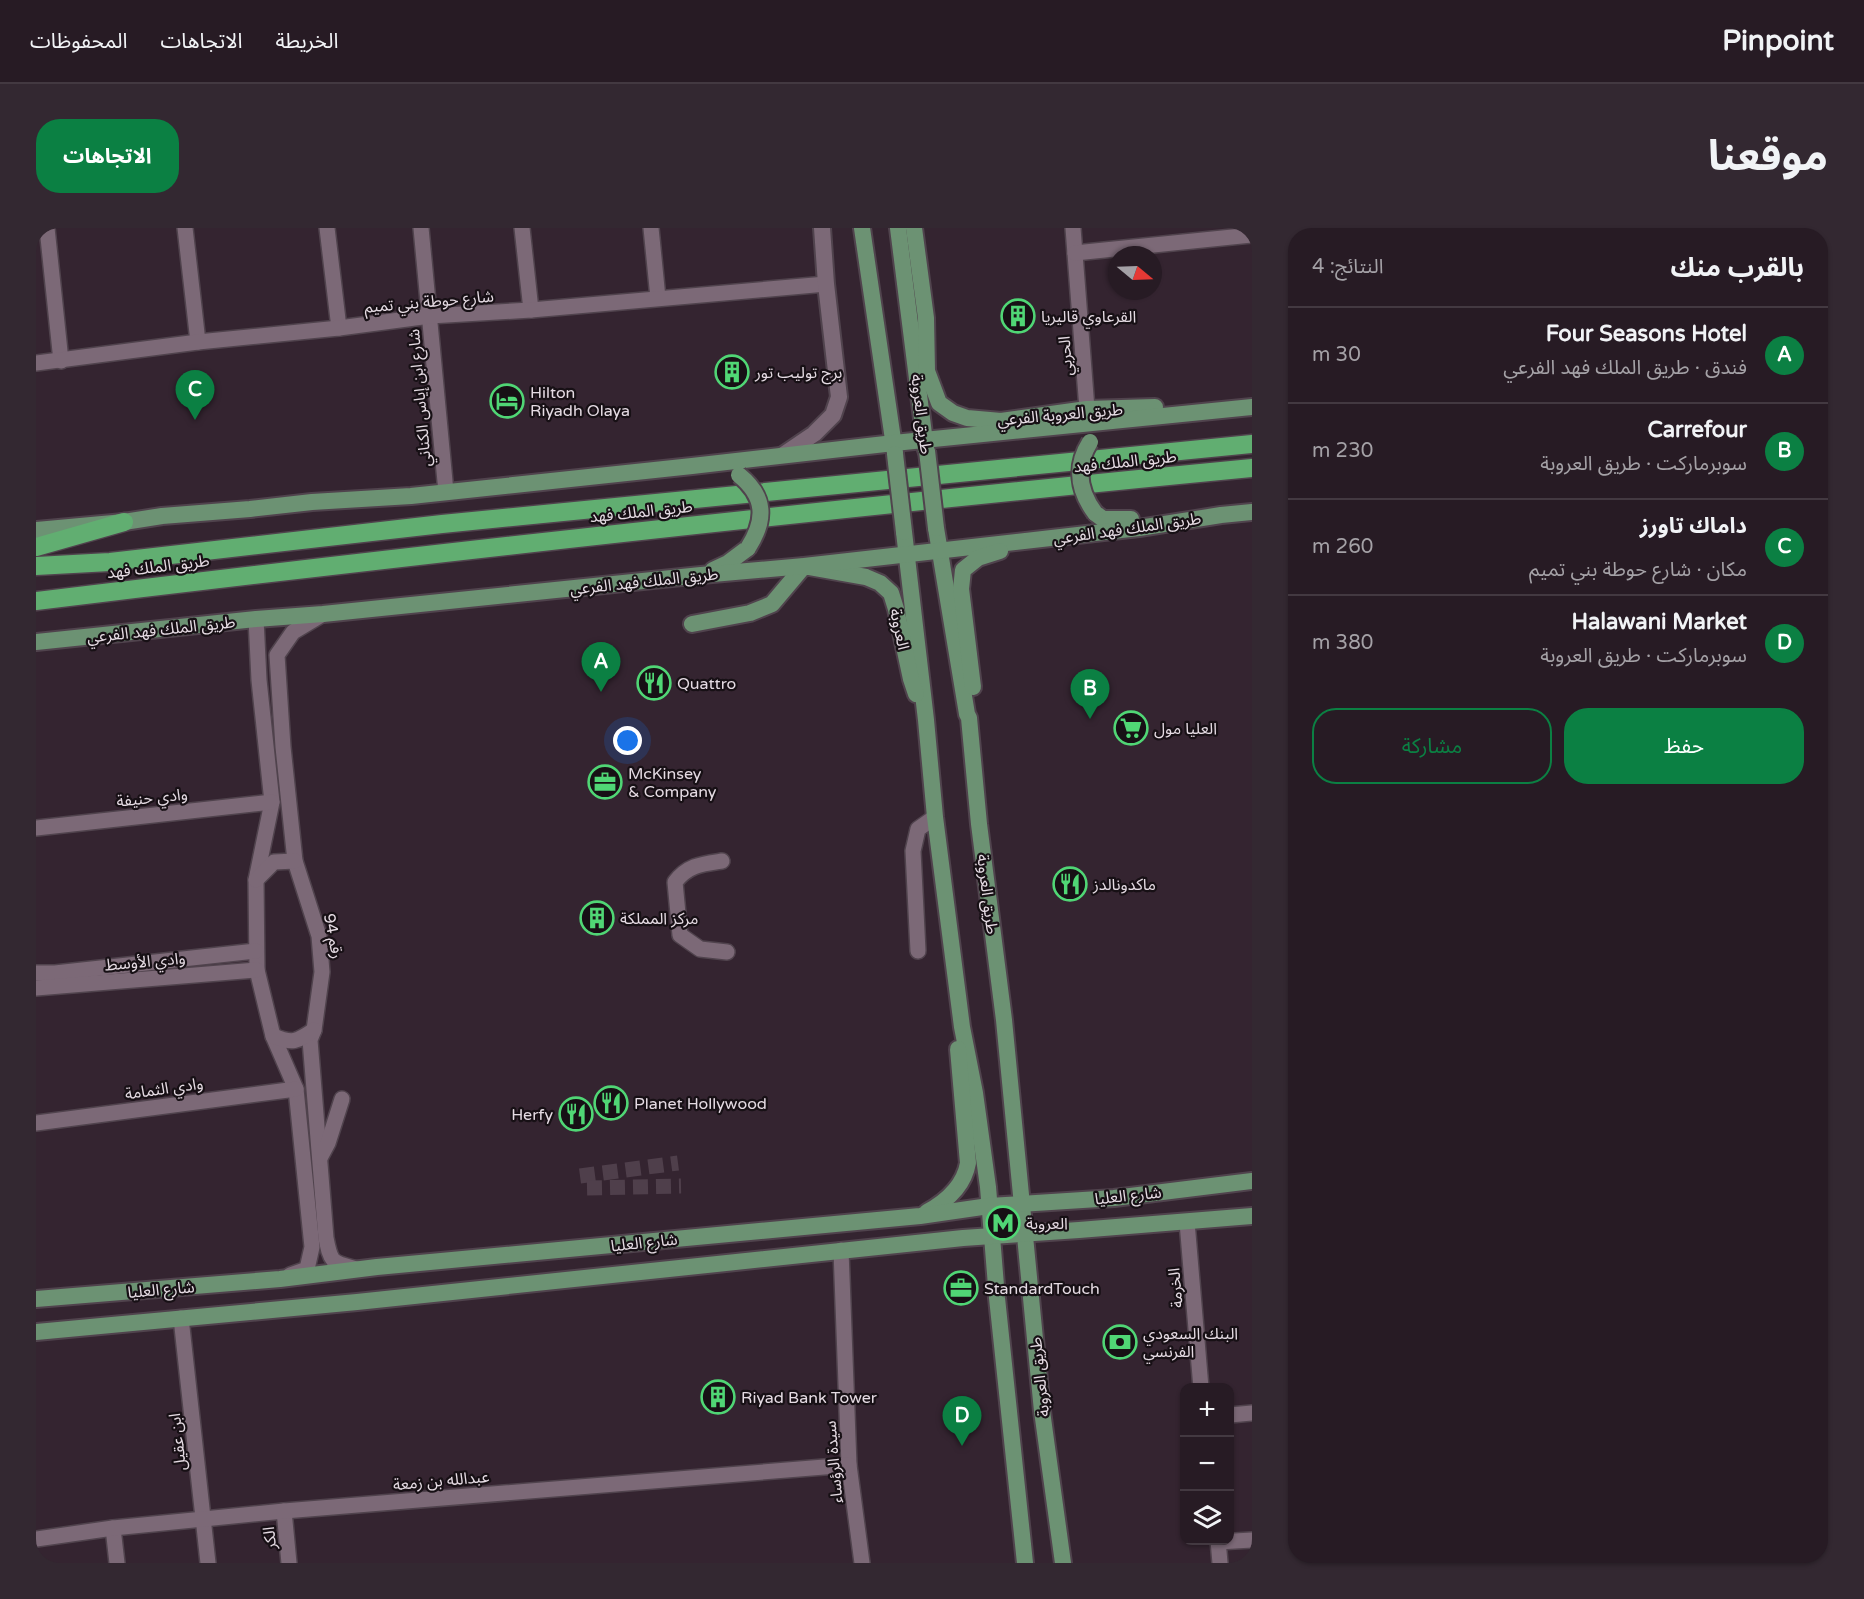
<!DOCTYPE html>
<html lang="ar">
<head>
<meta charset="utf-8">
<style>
  :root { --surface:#271b24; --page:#332831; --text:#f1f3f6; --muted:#a4a1a6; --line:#433941; --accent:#0b8043 }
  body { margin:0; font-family:"Varela Round","Noto Sans Arabic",sans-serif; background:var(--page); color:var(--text); direction:rtl }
  .controls { position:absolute; right:18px; bottom:18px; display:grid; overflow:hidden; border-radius:12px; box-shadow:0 2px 4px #0004 }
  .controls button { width:54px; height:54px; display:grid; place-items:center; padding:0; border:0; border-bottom:2px solid var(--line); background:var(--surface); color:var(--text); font:30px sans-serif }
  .compass { position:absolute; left:1072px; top:18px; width:54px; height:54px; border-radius:50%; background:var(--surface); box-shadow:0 2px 4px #0004; rotate:109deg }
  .you { position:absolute; left:592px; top:513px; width:21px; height:21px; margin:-15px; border:4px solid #fff; border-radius:50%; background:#1a73e8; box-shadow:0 0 0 9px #1a73e833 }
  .badge { display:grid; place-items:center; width:39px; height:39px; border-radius:50%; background:var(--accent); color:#fff; font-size:20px; font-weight:700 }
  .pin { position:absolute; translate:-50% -50px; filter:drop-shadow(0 2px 3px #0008) }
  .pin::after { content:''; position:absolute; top:32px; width:21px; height:18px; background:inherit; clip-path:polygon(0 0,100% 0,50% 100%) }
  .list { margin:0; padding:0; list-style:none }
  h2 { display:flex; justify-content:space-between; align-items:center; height:78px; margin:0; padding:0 24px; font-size:26px }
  h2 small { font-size:20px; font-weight:400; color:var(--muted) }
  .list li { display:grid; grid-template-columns:39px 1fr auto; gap:18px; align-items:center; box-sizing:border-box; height:96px; padding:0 24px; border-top:2px solid var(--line) }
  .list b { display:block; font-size:22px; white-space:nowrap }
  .list p { margin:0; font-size:20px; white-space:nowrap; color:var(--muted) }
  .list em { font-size:20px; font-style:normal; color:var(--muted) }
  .actions { display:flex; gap:12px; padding:18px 24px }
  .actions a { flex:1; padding:14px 0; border:2px solid var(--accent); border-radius:24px; text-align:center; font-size:21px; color:var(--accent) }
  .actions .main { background:var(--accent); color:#fff }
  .icon { flex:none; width:33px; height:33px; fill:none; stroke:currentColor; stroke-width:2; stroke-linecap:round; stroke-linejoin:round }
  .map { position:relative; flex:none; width:1216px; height:1335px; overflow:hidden; direction:ltr; border-radius:24px }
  header { display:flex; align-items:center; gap:36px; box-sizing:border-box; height:84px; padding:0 30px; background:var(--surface); border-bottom:2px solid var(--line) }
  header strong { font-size:28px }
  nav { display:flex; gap:33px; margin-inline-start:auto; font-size:21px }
  .intro { display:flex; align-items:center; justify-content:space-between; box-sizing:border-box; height:144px; padding:0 36px }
  h1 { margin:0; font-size:42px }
  .button { padding:15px 27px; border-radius:24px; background:var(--accent); color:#fff; font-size:21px; font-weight:700 }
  main { display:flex; gap:36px; padding:0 36px }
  aside { flex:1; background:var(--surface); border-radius:24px; box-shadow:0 2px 4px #0004 }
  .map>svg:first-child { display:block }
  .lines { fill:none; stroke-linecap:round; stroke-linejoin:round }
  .minor-tunnel { stroke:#4f3f4b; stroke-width:15; stroke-dasharray:15 8; stroke-linecap:butt }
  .minor-casing { stroke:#50434d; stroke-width:18 }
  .tertiary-casing { stroke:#50434d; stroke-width:20 }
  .primary-casing { stroke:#50434d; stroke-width:20 }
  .motorway-casing { stroke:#50434d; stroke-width:21 }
  .minor { stroke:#7c6977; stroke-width:15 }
  .tertiary { stroke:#7c6977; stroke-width:16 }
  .primary { stroke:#6c9273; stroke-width:16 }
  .motorway { stroke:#61ae71; stroke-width:18 }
  .primary-bridge-casing { stroke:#50434d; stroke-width:20; stroke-linecap:butt }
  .primary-bridge { stroke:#6c9273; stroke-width:16 }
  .labels { text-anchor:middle; stroke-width:4.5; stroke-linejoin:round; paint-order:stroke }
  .street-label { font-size:16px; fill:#e5dbe3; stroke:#171015 }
  .poi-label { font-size:16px; fill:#e5dbe3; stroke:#171015; text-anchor:start }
</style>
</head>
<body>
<header>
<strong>Pinpoint</strong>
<nav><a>الخريطة</a><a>الاتجاهات</a><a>المحفوظات</a></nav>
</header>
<div class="intro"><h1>موقعنا</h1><a class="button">الاتجاهات</a></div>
<main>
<aside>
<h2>بالقرب منك<small>النتائج: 4</small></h2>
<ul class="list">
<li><span class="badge">A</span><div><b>Four Seasons Hotel</b><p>فندق · طريق الملك فهد الفرعي</p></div><em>30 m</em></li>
<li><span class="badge">B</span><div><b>Carrefour</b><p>سوبرماركت · طريق العروبة</p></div><em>230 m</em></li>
<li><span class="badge">C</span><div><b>داماك تاورز</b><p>مكان · شارع حوطة بني تميم</p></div><em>260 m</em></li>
<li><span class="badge">D</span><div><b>Halawani Market</b><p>سوبرماركت · طريق العروبة</p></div><em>380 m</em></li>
</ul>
<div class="actions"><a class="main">حفظ</a><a>مشاركة</a></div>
</aside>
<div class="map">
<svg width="1216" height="1335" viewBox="0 0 1216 1335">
  <rect width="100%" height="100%" fill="#342430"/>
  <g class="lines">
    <!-- minor-tunnel -->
    <g class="minor-tunnel">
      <polyline points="544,948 642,935"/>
      <polyline points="551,960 645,958"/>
    </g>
    <defs>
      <g id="minor">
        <polyline points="11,0 25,133"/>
        <polyline points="149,0 162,114"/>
        <polyline points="291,0 303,100"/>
        <polyline points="385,0 410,264"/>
        <polyline points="486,0 495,82"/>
        <polyline points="615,0 622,70"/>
        <polyline points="1037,0 1051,181"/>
        <polyline points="1039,25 1216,7"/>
        <polyline points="0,135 162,114 303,100 394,88 495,82 790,56"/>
        <path d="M287,386L257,404L241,427L247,519L259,633L283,708L286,744L278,802L274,812L290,1010C295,1036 296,1034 321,1041"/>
        <polyline points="220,391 223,452 236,574 220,652 221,742 237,808 260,861 276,1019 271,1041 254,1047"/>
        <polyline points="0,600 236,574"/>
        <path d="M686,633C666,636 652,637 639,654L644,707L664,721L691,724"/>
        <polyline points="220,652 238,634 259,633"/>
        <polyline points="882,723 877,623 882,601 899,589"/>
        <polyline points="0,745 19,745 220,723"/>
        <polyline points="0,760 221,742"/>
        <path d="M237,808C257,816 260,814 278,802"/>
        <polyline points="0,895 260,861"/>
        <polyline points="284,930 292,915 306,871"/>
        <polyline points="1151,994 1165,1160"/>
        <polyline points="805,1022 813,1237 826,1335"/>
        <polyline points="145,1090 172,1335"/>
        <polyline points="1194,1187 1216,1185"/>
        <polyline points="248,1283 253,1335"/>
        <polyline points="77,1300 81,1335"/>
        <polyline points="0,1311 77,1300 248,1283 813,1237"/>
        <polyline points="1182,1312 1184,1335"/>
        <polyline points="1182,1314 1216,1312"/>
      </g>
      <polyline id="tertiary" points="747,227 778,206 797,187 803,169 790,56 786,0"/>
      <g id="primary">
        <polyline points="826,0 859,225"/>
        <polyline points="862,0 890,222"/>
        <polyline points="878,0 890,90 891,143 903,175 917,185 931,190 965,193 1051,181 1119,179"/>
        <polyline points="1059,285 1067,291 1095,291"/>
        <polyline points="900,300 931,486 933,490 943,596 968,792 1006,1183 1027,1335"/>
        <polyline points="0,302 88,294 126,288 214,281 276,274 375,268 656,238 858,215 1216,179"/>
        <polyline points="868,304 890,492 899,589 926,799 939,865 952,959 961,1070 989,1335"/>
        <polyline points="677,342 692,335 712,320"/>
        <polyline points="656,396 714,385 736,376 768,338 830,349 844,355 855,365 860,381 875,451 880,466"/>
        <polyline points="0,414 220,391 287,386 665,347 768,338 1103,300 1185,287 1216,284"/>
        <polyline points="937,459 925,361 927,342 942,330 964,323"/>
        <path d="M891,984C911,973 928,958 932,935L922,821"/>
        <polyline points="0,1071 244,1051 341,1039 884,988 953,978 1078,970 1216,953"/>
        <polyline points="0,1104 321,1074 927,1010 1043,1002 1216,988"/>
      </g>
      <g id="motorway">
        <polyline points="0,319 88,294"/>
        <polyline points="0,338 74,334 406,296 1216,216"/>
        <path d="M0,373C405,324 810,279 1216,240"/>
      </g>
    </defs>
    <!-- minor casing -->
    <use href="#minor" class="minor-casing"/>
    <!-- tertiary casing -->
    <use href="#tertiary" class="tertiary-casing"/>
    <!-- primary casing -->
    <use href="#primary" class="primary-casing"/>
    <!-- motorway casing -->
    <use href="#motorway" class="motorway-casing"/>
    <!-- minor -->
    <use href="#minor" class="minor"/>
    <!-- tertiary -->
    <use href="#tertiary" class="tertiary"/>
    <!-- primary -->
    <use href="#primary" class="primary"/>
    <!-- motorway -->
    <use href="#motorway" class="motorway"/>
    <defs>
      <g id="primary-bridge">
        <path d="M1054,214C1039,238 1042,262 1059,285"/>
        <polyline points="891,223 900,300"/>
        <polyline points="859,226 868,304"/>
        <path d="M703,247C730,269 730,292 712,320"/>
      </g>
    </defs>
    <!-- primary-bridge casing -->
    <use href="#primary-bridge" class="primary-bridge-casing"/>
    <!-- primary-bridge -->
    <use href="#primary-bridge" class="primary-bridge"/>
  </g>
  <!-- icons -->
  <defs>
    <symbol id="building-ring" viewBox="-11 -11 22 22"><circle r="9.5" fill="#171015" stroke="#50d675" stroke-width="1.5"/><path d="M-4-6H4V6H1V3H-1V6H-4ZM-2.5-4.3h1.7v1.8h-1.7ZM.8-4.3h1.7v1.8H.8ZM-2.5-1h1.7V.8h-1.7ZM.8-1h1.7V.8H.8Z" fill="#50d675"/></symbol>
    <symbol id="hotel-ring" viewBox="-11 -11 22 22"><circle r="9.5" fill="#171015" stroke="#50d675" stroke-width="1.5"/><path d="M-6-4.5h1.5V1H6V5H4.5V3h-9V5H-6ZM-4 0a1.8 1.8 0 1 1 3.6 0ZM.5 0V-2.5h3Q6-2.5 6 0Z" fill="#50d675"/></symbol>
    <symbol id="restaurant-ring" viewBox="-11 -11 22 22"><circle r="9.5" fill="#171015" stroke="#50d675" stroke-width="1.5"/><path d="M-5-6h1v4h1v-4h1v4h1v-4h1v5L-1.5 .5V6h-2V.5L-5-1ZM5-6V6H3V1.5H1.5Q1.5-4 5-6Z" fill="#50d675"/></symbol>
    <symbol id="supermarket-ring" viewBox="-11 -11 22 22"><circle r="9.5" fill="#171015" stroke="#50d675" stroke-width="1.5"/><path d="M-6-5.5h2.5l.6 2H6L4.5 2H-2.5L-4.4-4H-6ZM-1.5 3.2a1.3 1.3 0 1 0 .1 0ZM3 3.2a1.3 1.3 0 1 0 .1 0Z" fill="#50d675"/></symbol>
    <symbol id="office-ring" viewBox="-11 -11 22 22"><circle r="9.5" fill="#171015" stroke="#50d675" stroke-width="1.5"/><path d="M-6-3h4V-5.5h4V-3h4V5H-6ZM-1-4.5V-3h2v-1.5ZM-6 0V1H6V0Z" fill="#50d675"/></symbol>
    <symbol id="metro-ring" viewBox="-11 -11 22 22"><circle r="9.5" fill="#171015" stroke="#50d675" stroke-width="1.5"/><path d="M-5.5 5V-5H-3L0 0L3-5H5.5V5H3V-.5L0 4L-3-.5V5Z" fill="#50d675"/></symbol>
    <symbol id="bank-ring" viewBox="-11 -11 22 22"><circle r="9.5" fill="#171015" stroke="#50d675" stroke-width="1.5"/><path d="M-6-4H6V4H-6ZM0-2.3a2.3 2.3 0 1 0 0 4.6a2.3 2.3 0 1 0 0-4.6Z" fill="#50d675"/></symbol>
  </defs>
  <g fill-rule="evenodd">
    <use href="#building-ring" x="963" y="69" width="38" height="38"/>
    <use href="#building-ring" x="677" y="125" width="38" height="38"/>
    <use href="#hotel-ring" x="452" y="154" width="38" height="38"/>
    <use href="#restaurant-ring" x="599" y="436" width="38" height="38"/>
    <use href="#supermarket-ring" x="1076" y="481" width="38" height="38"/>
    <use href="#office-ring" x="550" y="535" width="38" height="38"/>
    <use href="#restaurant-ring" x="1015" y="637" width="38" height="38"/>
    <use href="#building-ring" x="542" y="671" width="38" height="38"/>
    <use href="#restaurant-ring" x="556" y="856" width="38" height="38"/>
    <use href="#restaurant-ring" x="521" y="867" width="38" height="38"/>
    <use href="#metro-ring" x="948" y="976" width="38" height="38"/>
    <use href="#office-ring" x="906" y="1041" width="38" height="38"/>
    <use href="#bank-ring" x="1065" y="1095" width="38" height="38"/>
    <use href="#building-ring" x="663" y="1150" width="38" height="38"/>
  </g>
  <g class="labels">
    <!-- street labels -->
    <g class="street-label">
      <text transform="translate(393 73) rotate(-5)" y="6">شارع حوطة بني تميم</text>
      <text transform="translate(1029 128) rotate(-94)" y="6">الحربي</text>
      <text transform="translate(383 170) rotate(-95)" y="6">شارع ابن إياس الكناني</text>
      <text transform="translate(886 186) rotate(83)" y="6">طريق العروبة</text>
      <text transform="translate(1024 186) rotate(-5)" y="6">طريق العروبة الفرعي</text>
      <text transform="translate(1089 233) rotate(-6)" y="6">طريق الملك فهد</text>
      <text transform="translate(605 283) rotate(-6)" y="6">طريق الملك فهد</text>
      <text transform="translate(1091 300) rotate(-8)" y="6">طريق الملك فهد الفرعي</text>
      <text transform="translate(122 338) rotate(-7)" y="6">طريق الملك فهد</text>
      <text transform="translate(608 353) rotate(-6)" y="6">طريق الملك فهد الفرعي</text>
      <text transform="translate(125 401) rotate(-6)" y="6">طريق الملك فهد الفرعي</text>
      <text transform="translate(864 401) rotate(78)" y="6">العروبة</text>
      <text transform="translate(116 569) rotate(-6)" y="6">وادي حنيفة</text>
      <text transform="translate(952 666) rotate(83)" y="6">طريق العروبة</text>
      <text transform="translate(298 708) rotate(79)" y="6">رقم 94</text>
      <text transform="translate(109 733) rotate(-5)" y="6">وادي الأوسط</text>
      <text transform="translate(128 860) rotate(-8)" y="6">وادي الثمامة</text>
      <text transform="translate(1092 967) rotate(-6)" y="6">شارع العليا</text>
      <text transform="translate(608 1014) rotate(-6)" y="6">شارع العليا</text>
      <text transform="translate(1139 1060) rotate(-95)" y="6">الخرمة</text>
      <text transform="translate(125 1061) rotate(-5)" y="6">شارع العليا</text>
      <text transform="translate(1003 1149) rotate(-96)" y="6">طريق العروبة</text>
      <text transform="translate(141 1214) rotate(-96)" y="6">ابن عقيل</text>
      <text transform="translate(797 1234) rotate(-95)" y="6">سيدة الرؤساء</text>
      <text transform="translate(405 1252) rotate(-5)" y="6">عبدالله بن زمعة</text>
      <text transform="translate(233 1310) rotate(-95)" y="6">الكر</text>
    </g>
    <!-- poi labels -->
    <g class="poi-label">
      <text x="1005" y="94">القرعاوي قاليريا</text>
      <text x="719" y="150">برج توليب تور</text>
      <text x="494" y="170">Hilton<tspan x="494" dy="18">Riyadh Olaya</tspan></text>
      <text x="641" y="461">Quattro</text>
      <text x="1118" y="506">العليا مول</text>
      <text x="592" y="551">McKinsey<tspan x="592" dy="18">&amp; Company</tspan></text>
      <text x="1057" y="662">ماكدونالدز</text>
      <text x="584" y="696">مركز المملكة</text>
      <text x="598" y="881">Planet Hollywood</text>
      <text x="517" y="892" text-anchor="end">Herfy</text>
      <text x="990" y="1001">العروبة</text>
      <text x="948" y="1066">StandardTouch</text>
      <text x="1107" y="1111">البنك السعودي<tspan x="1107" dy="18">الفرنسي</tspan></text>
      <text x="705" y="1175">Riyad Bank Tower</text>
    </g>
  </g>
</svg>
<div class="controls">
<button>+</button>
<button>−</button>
<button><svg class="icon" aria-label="layers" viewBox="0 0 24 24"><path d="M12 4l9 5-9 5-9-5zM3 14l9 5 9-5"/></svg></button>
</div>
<svg class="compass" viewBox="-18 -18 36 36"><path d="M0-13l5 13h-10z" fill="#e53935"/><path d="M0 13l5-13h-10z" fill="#a4a1a6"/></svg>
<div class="you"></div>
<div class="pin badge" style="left:565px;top:464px">A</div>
<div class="pin badge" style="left:1054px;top:491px">B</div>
<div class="pin badge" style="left:159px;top:192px">C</div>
<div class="pin badge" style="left:926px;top:1218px">D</div>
</div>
</main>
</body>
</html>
